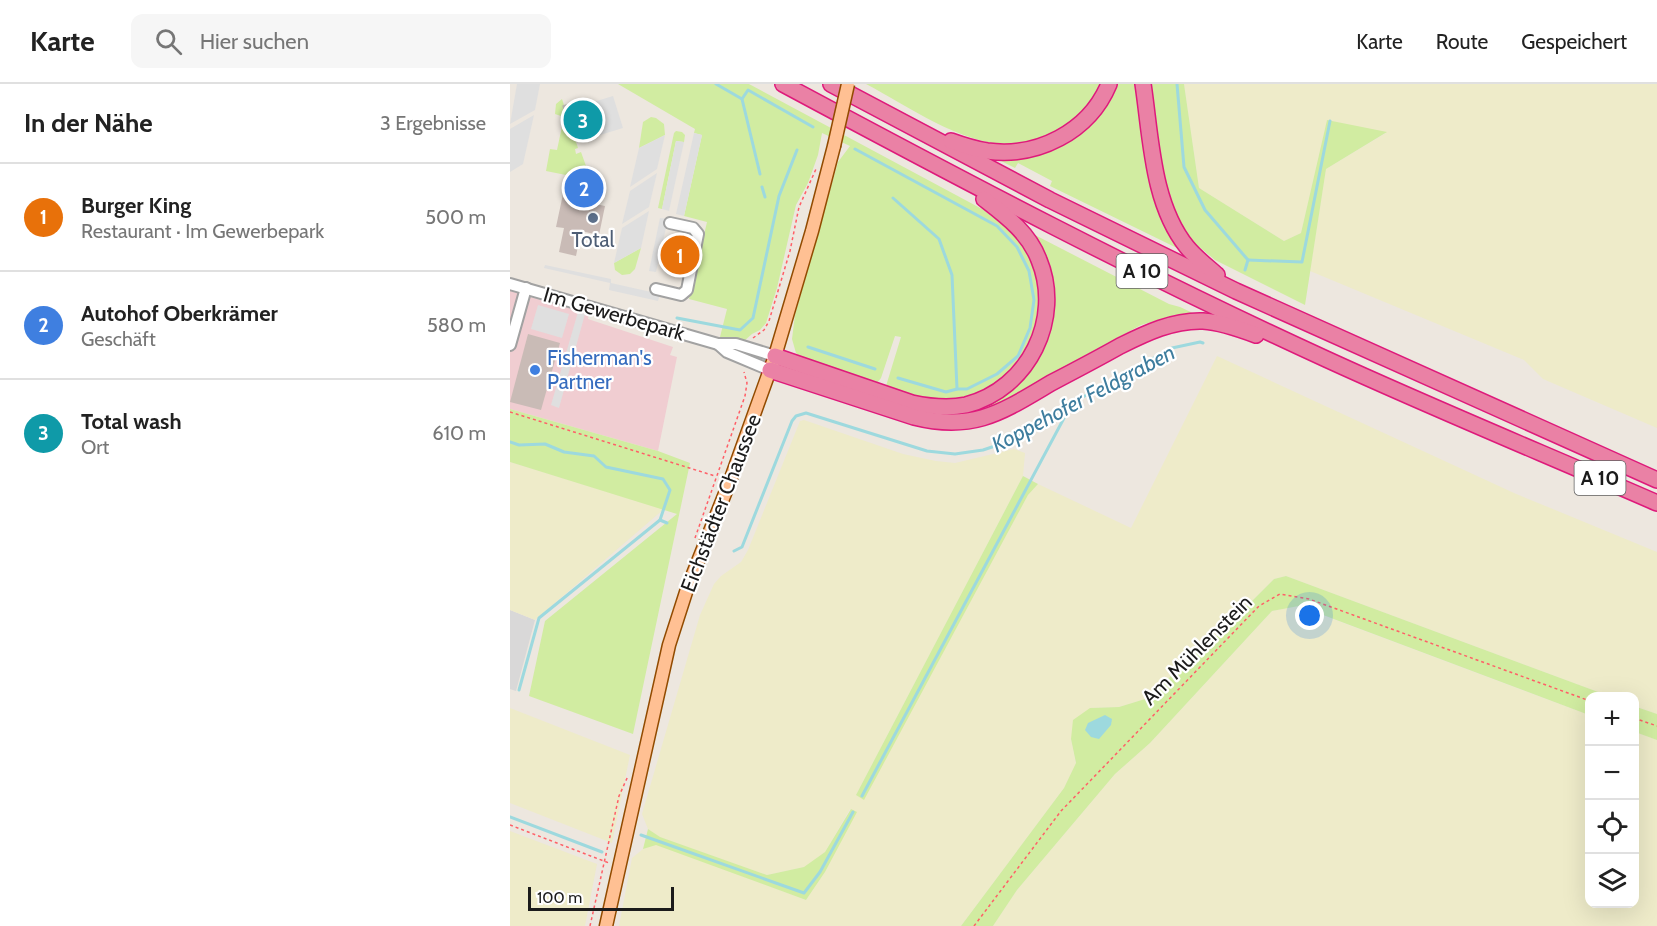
<!DOCTYPE html>
<html lang="de">
<head>
<meta charset="utf-8">
<style>
  :root { --surface:#fff; --page:#f6f6f6; --text:#222; --muted:#767676; --line:#e0e0e0; --accent:#c6001e }
  body { margin:0; font-family:Cabin,sans-serif; background:var(--page); color:var(--text) }
  .controls { position:absolute; right:18px; bottom:18px; display:grid; overflow:hidden; border-radius:12px; box-shadow:0 6px 24px #0002 }
  .controls button { width:54px; height:54px; display:grid; place-items:center; padding:0; border:0; border-bottom:2px solid var(--line); background:var(--surface); color:var(--text); font:30px sans-serif }
  .scale { position:absolute; left:18px; bottom:15px; width:146px; box-sizing:border-box; padding-left:6px; border:3px solid #1b1b1b; border-top:0; font-size:16px; line-height:21px; white-space:nowrap; color:#1b1b1b; -webkit-text-stroke:4px #fff; paint-order:stroke }
  .you { position:absolute; left:800px; top:532px; width:21px; height:21px; margin:-15px; border:4px solid #fff; border-radius:50%; background:#1a73e8; box-shadow:0 0 0 9px #1a73e833 }
  .badge { display:grid; place-items:center; width:39px; height:39px; border-radius:50%; background:var(--accent); color:#fff; font-size:20px; font-weight:700 }
  .pin { position:absolute; translate:-50% -50%; border:3px solid #fff; box-shadow:0 2px 6px #0006 }
  .list { margin:0; padding:0; list-style:none }
  h2 { display:flex; justify-content:space-between; align-items:center; height:78px; margin:0; padding:0 24px; font-size:26px }
  h2 small { font-size:20px; font-weight:400; color:var(--muted) }
  .list li { display:grid; grid-template-columns:39px 1fr auto; gap:18px; align-items:center; box-sizing:border-box; height:108px; padding:0 24px; border-top:2px solid var(--line) }
  .list b { display:block; font-size:22px; white-space:nowrap }
  .list p { margin:0; font-size:20px; white-space:nowrap; color:var(--muted) }
  .list em { font-size:20px; font-style:normal; color:var(--muted) }
  .icon { flex:none; width:33px; height:33px; fill:none; stroke:currentColor; stroke-width:2; stroke-linecap:round; stroke-linejoin:round }
  .map { position:relative; flex:none; width:1147px; height:842px; overflow:hidden }
  header { display:flex; align-items:center; gap:36px; box-sizing:border-box; height:84px; padding:0 30px; background:var(--surface); border-bottom:2px solid var(--line) }
  header strong { font-size:28px }
  nav { display:flex; gap:33px; margin-inline-start:auto; font-size:21px }
  .search { width:420px; height:54px; background:var(--page); display:flex; align-items:center; gap:15px; box-sizing:border-box; padding:0 21px; border-radius:12px; color:var(--muted); font-size:22px }
  main { display:flex }
  aside { flex:1; background:var(--surface) }
  .map>svg:first-child { display:block }
  .residential { fill:#d9d8d8 }
  .commercial { fill:#f0cdd1 }
  .farmland { fill:#eeebc9 }
  .grass { fill:#d1eca1 }
  .parking { fill:#dfdfdf }
  .water { fill:#9dd9de }
  .lines { fill:none; stroke-linecap:round; stroke-linejoin:round }
  .stream { stroke:#9dd9de; stroke-width:3 }
  .building { fill:#c9bbb6 }
  .minor-tunnel { stroke:#c3beb8; stroke-width:10; stroke-dasharray:10 5; stroke-linecap:butt }
  .minor-casing { stroke:#a2a2a2; stroke-width:14 }
  .major-casing { stroke:#924b00; stroke-width:15 }
  .highway-casing { stroke:#de1a7b; stroke-width:18 }
  .path { stroke:#ff5f67; stroke-width:1.5; stroke-dasharray:3 3; stroke-linecap:butt }
  .minor { stroke:#fff; stroke-width:10 }
  .major { stroke:#ffc093; stroke-width:12 }
  .highway { stroke:#ea81a5; stroke-width:15 }
  .major-bridge-casing { stroke:#924b00; stroke-width:15; stroke-linecap:butt }
  .major-bridge { stroke:#ffc093; stroke-width:12 }
  .service-dot { fill:#5c6f8a; stroke:#fff; stroke-width:2 }
  .shop-dot { fill:#3f7fe0; stroke:#fff; stroke-width:2 }
  .labels { text-anchor:middle; stroke-width:4.5; stroke-linejoin:round; paint-order:stroke }
  .shield { fill:#fff; stroke:#5f5f5f; stroke-width:1.5 }
  .shield-label { font-size:20px; font-weight:bold; fill:#1b1b1b }
  .service-label { font-size:21px; fill:#4e5e75; stroke:#fff }
  .street-label { font-size:21px; fill:#1b1b1b; stroke:#fff }
  .shop-label { font-size:21px; fill:#366cbe; stroke:#fff; text-anchor:start }
  .water-label { font-size:22px; font-style:italic; fill:#3e7d9e; stroke:#fff }
</style>
</head>
<body>
<header>
<strong>Karte</strong>
<div class="search"><svg class="icon" aria-label="search" viewBox="0 0 24 24"><circle cx="10" cy="10" r="6"/><path d="M15 15l6 6"/></svg>Hier suchen</div>
<nav><a>Karte</a><a>Route</a><a>Gespeichert</a></nav>
</header>
<main>
<aside>
<h2>In der Nähe<small>3 Ergebnisse</small></h2>
<ul class="list">
<li><span class="badge" style="background:#e8710a">1</span><div><b>Burger King</b><p>Restaurant · Im Gewerbepark</p></div><em>500 m</em></li>
<li><span class="badge" style="background:#3f7fe0">2</span><div><b>Autohof Oberkrämer</b><p>Geschäft</p></div><em>580 m</em></li>
<li><span class="badge" style="background:#0f9aa8">3</span><div><b>Total wash</b><p>Ort</p></div><em>610 m</em></li>
</ul>
</aside>
<div class="map">
<svg width="1147" height="842" viewBox="0 0 1147 842">
  <rect width="100%" height="100%" fill="#ede7df"/>
  <!-- residential -->
  <polygon class="residential" points="0,526 25,536 6,607 0,605"/>
  <!-- commercial -->
  <polygon class="commercial" points="0,207 79,230 78,235 163,263 160,271 167,273 148,367 0,325"/>
  <!-- farmland -->
  <g class="farmland">
    <polygon points="674,0 1147,0 1147,344 1033,295 1014,276 800,187 816,85 876,49 817,36 791,149 774,157 689,104"/>
    <polygon points="707,272 1004,409 1147,468 1147,630 1125,622 1124,612 1099,612 776,492 764,495 709,550 635,615 609,623 580,624 561,655 566,680 554,704 451,842 109,842 122,774 133,765 146,760 296,816 315,788 346,728 340,725 315,768 295,783 257,791 149,753 138,745 132,730 190,531 204,500 211,492 231,478 238,466 290,337 294,336 393,370 426,377 445,379 504,365 515,369 513,392 346,711 354,715 518,411 528,400 621,444"/>
    <polygon points="0,378 154,425 25,536 0,526"/>
    <polygon points="788,522 1079,631 1080,820 1124,820 1125,648 1147,656 1147,842 483,842 507,806 605,690 640,659 762,527"/>
    <polygon points="0,624 120,671 102,759 0,719"/>
    <polygon points="0,747 87,780 75,842 0,842"/>
  </g>
  <!-- grass -->
  <g class="grass">
    <path d="M108,0H239L472,125C485,135 501,144 511,158C554,216 517,310 443,316C419,318 397,310 376,302L391,253L385,252L371,294L367,299H361L295,276L286,269L282,255L285,231L328,78L340,62L312,49L308,71L298,99L286,121L267,204L256,239L250,246L242,250L233,258L210,253L217,225L179,215L197,138L174,132L192,51L184,49L185,45Z"/>
    <path d="M356,0H591C582,18 568,33 551,44C488,89 413,30 356,0Z"/>
    <path d="M606,0H626C633,53 633,119 668,162L667,164L540,102L542,97L508,79L505,84L489,76L491,72L524,71Z"/>
    <polygon points="640,0 674,0 689,104 774,157 791,149 817,36 877,48 816,85 795,221 705,176 681,156 667,136 653,91"/>
    <polygon points="52,15 68,64 65,65 66,70 71,68 81,96 36,87 40,65 47,66 54,33 45,30 46,20"/>
    <polygon points="141,33 146,34 154,40 155,51 129,64 133,38"/>
    <polygon points="166,47 172,48 175,51 174,58 166,57 152,125 148,124 164,49"/>
    <path d="M523,150L659,220L670,223L685,230L665,231L631,241L487,320L453,330H430C442,329 455,329 467,325C523,306 562,236 538,178C534,168 528,159 523,150Z"/>
    <polygon points="131,164 125,185 120,190 112,191 105,186 104,179"/>
    <polygon points="0,325 148,367 180,379 123,650 19,612 35,537 167,430 0,378"/>
    <polygon points="513,392 528,400 518,411 354,716 346,711"/>
    <polygon points="776,492 1099,612 1080,612 1079,631 789,522 762,527 640,659 605,690 507,806 483,842 451,842 554,704 566,679 561,655 563,636 580,624 609,623 635,615 709,550 764,495"/>
    <polygon points="1124,622 1147,630 1147,656 1125,648"/>
    <polygon points="341,725 347,728 315,788 296,816 146,761 133,765 138,745 150,753 257,791 294,783 315,768"/>
  </g>
  <!-- parking -->
  <g class="parking">
    <polygon points="7,0 30,0 25,26 0,40"/>
    <polygon points="103,12 113,44 90,51 80,19"/>
    <polygon points="24,31 13,80 0,88 0,45"/>
    <polygon points="184,49 192,51 174,132 166,130"/>
    <polygon points="155,51 147,85 120,103 129,64"/>
    <polygon points="166,57 174,58 159,127 152,125"/>
    <polygon points="147,89 139,123 112,140 120,107"/>
    <polygon points="139,127 131,164 104,179 112,144"/>
    <polygon points="150,134 158,135 146,188 139,187"/>
    <polygon points="35,181 101,195 101,199 150,210 148,217 99,206 100,199 34,184"/>
    <polygon points="28,221 59,230 52,254 21,245"/>
    <polygon points="68,228 75,230 49,324 41,321"/>
  </g>
  <!-- water -->
  <polygon class="water" points="595,631 602,635 601,641 589,655 581,653 575,646 578,639"/>
  <g class="lines">
    <!-- stream -->
    <g class="stream">
      <polyline points="206,0 232,15 238,6 303,43"/>
      <polyline points="667,0 674,83 695,126 738,176 735,186"/>
      <polyline points="232,15 250,90"/>
      <polyline points="345,65 487,142 507,163 519,187 524,216 520,244 508,272 487,290 457,305 447,305 436,308 388,294"/>
      <polyline points="252,103 255,113"/>
      <polyline points="383,114 429,155 442,191 447,305"/>
      <polyline points="738,176 792,178 820,37"/>
      <polyline points="167,234 230,246 243,234 269,112 287,66"/>
      <polyline points="298,263 365,285"/>
      <polyline points="0,358 9,361 35,360 54,368 84,372 96,383 153,395 160,406 150,436"/>
      <polyline points="224,467 232,463 282,337 286,332 296,329 417,367 445,370 473,366 488,361 504,354 562,319 662,264 690,258 693,259"/>
      <polyline points="9,606 29,534 150,436 157,439"/>
      <polyline points="352,712 561,321"/>
      <polyline points="0,733 92,768"/>
      <polyline points="131,751 294,809 310,788 343,728"/>
    </g>
  </g>
  <!-- building -->
  <g class="building">
    <polygon points="75,14 88,53 72,58 64,35 58,37 53,22"/>
    <polygon points="53,110 77,115 76,118 95,122 89,151 71,147 66,172 49,168 54,144 46,143"/>
    <polygon points="164,155 179,158 172,191 157,188"/>
    <polygon points="18,250 50,259 31,326 0,318"/>
  </g>
  <g class="lines">
    <!-- minor-tunnel -->
    <g class="minor-tunnel">
      <polyline points="68,16 82,56"/>
      <polyline points="57,20 62,37"/>
    </g>
    <defs>
      <g id="minor">
        <polyline points="0,200 208,260 226,260 265,272"/>
        <polyline points="146,205 171,211 177,206 188,150 183,144 160,139"/>
        <polyline points="208,260 217,268 260,286"/>
        <polyline points="0,261 16,204"/>
      </g>
      <polyline id="major" points="96,842 159,561 177,505 220,397 265,272 302,147 324,62"/>
      <g id="highway">
        <path d="M273,0C452,96 632,191 816,275C925,325 1037,371 1147,419"/>
        <polyline points="321,0 540,116 726,207 1147,396"/>
        <path d="M633,0C641,53 642,120 677,163C686,174 697,182 707,191"/>
        <path d="M441,57C452,61 465,65 477,67C527,74 579,48 599,0"/>
        <path d="M265,272L402,319C421,323 438,325 456,321C519,305 553,234 529,176C519,149 496,132 474,115"/>
        <path d="M260,286L404,333C464,348 492,328 541,299C564,287 587,275 610,262C636,249 663,236 693,237C710,238 730,245 746,251"/>
      </g>
    </defs>
    <!-- minor casing -->
    <use href="#minor" class="minor-casing"/>
    <!-- major casing -->
    <use href="#major" class="major-casing"/>
    <!-- highway casing -->
    <use href="#highway" class="highway-casing"/>
    <!-- path -->
    <g class="path">
      <polyline points="243,254 254,246 259,237 280,167 289,123 306,85"/>
      <polyline points="0,328 205,392"/>
      <polyline points="185,454 235,312 237,299 234,288"/>
      <polyline points="1124,634 1147,642"/>
      <polyline points="0,741 99,779"/>
      <polyline points="80,842 109,712 118,692"/>
      <polyline points="464,842 551,727 749,522 770,510 799,515 1080,617"/>
    </g>
    <!-- minor -->
    <use href="#minor" class="minor"/>
    <!-- major -->
    <use href="#major" class="major"/>
    <!-- highway -->
    <use href="#highway" class="highway"/>
    <defs>
      <polyline id="major-bridge" points="324,62 338,0"/>
    </defs>
    <!-- major-bridge casing -->
    <use href="#major-bridge" class="major-bridge-casing"/>
    <!-- major-bridge -->
    <use href="#major-bridge" class="major-bridge"/>
  </g>
  <!-- markers -->
  <circle class="service-dot" cx="83" cy="134" r="6"/>
  <circle class="shop-dot" cx="25" cy="286" r="6"/>
  <g class="labels">
    <!-- shield labels -->
    <g class="shield">
      <rect x="606.5" y="170" width="51" height="34" rx="4.5"/>
      <rect x="1064.5" y="377" width="51" height="34" rx="4.5"/>
    </g>
    <g class="shield-label">
      <text x="632" y="194">A 10</text>
      <text x="1090" y="401">A 10</text>
    </g>
    <!-- service labels -->
    <g class="service-label">
      <text x="83" y="163">Total</text>
    </g>
    <!-- street labels -->
    <g class="street-label">
      <text transform="translate(104 230) rotate(16)" y="7">Im Gewerbepark</text>
      <text transform="translate(211 419) rotate(-69)" y="7">Eichstädter Chaussee</text>
      <text transform="translate(687 566) rotate(-45)" y="7">Am Mühlenstein</text>
    </g>
    <!-- shop labels -->
    <g class="shop-label">
      <text x="37" y="281">Fisherman's<tspan x="37" dy="24">Partner</tspan></text>
    </g>
    <!-- water labels -->
    <g class="water-label">
      <text transform="translate(573 314) rotate(-28)" y="8">Koppehofer Feldgraben</text>
    </g>
  </g>
</svg>
<div class="controls">
<button>+</button>
<button>−</button>
<button><svg class="icon" aria-label="locate" viewBox="0 0 24 24"><circle cx="12" cy="12" r="6"/><path d="M12 2v4M12 18v4M2 12h4M18 12h4"/></svg></button>
<button><svg class="icon" aria-label="layers" viewBox="0 0 24 24"><path d="M12 4l9 5-9 5-9-5zM3 14l9 5 9-5"/></svg></button>
</div>
<div class="scale">100 m</div>
<div class="you"></div>
<div class="pin badge" style="left:170px;top:171px;background:#e8710a">1</div>
<div class="pin badge" style="left:74px;top:104px;background:#3f7fe0">2</div>
<div class="pin badge" style="left:73px;top:36px;background:#0f9aa8">3</div>
</div>
</main>
</body>
</html>
